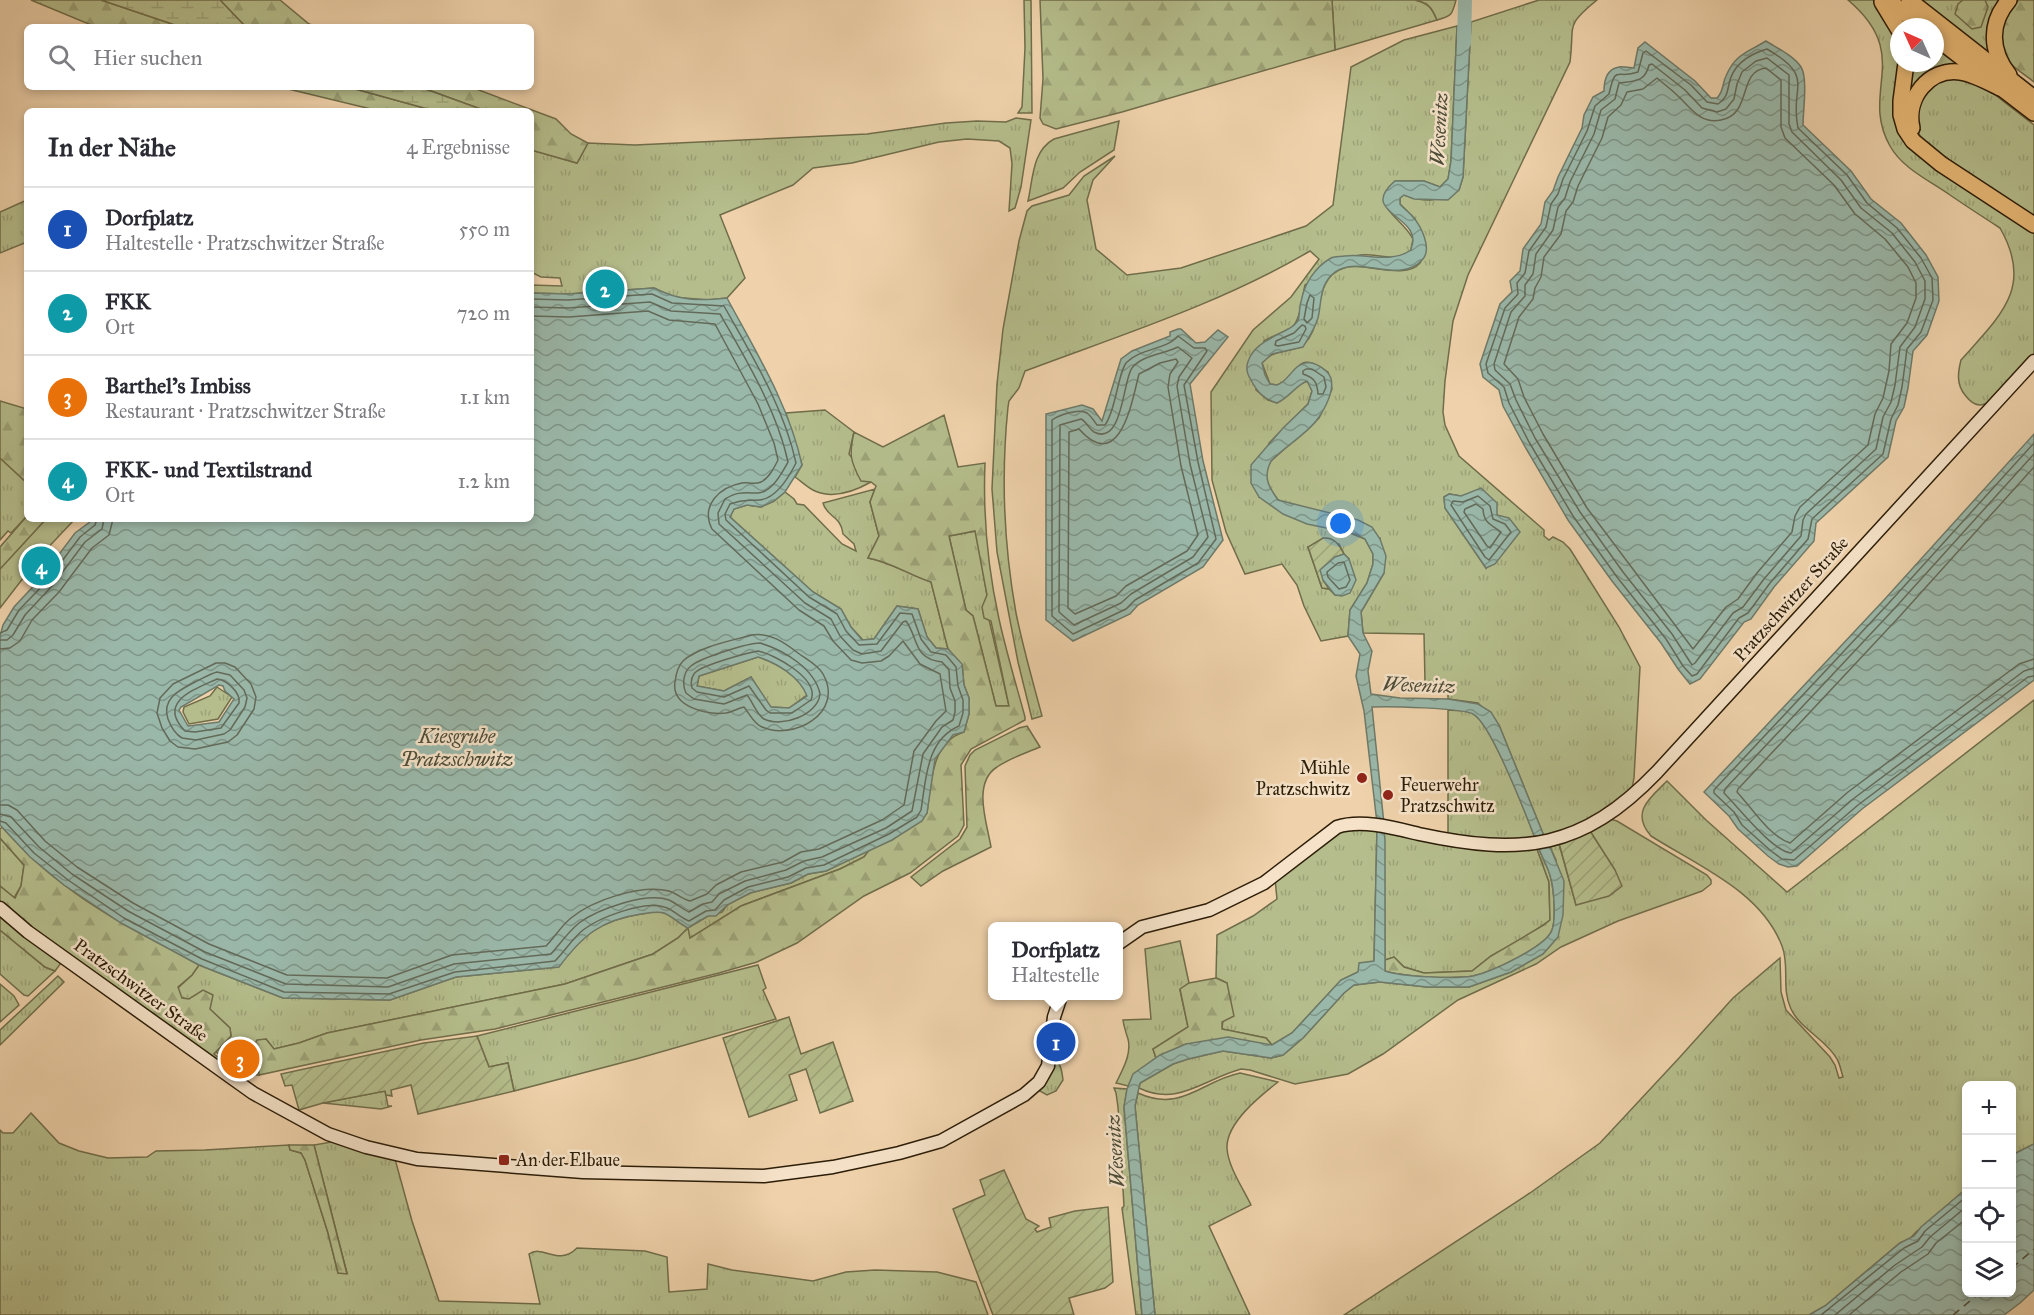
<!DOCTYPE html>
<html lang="de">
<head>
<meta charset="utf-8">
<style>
  :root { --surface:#fff; --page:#f2f2f3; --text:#2b2b33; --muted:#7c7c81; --line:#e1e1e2; --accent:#8f2418 }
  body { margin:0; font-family:"IM FELL Great Primer",serif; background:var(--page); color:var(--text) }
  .controls { position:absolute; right:18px; bottom:18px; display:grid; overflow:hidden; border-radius:9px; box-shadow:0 3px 9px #0003 }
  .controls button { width:54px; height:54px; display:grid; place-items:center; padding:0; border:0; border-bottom:2px solid var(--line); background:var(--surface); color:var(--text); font:30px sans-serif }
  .compass { position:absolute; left:1890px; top:18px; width:54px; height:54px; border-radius:50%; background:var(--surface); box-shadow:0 3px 9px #0003; rotate:315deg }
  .you { position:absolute; left:1341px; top:524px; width:21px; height:21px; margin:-15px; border:4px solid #fff; border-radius:50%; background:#1a73e8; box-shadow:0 0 0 9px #1a73e833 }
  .badge { display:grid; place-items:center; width:39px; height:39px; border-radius:50%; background:var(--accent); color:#fff; font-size:20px; font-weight:700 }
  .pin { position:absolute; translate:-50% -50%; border:3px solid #fff; box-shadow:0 2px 6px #0006 }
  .popup { position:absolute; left:988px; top:922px; width:135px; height:78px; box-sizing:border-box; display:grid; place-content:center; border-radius:9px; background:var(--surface); filter:drop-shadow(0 2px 4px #0005); font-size:20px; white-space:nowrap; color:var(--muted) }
  .popup b { font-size:22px; color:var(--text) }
  .popup::after { content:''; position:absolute; left:50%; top:100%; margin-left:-12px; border:12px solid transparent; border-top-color:var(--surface) }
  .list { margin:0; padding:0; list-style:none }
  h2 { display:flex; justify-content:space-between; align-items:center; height:78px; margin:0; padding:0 24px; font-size:26px }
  h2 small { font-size:20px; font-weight:400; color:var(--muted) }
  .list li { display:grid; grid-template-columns:39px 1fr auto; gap:18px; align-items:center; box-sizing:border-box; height:84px; padding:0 24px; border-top:2px solid var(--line) }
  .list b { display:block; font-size:22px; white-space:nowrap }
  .list p { margin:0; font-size:20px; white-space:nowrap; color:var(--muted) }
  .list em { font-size:20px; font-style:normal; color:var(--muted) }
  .icon { flex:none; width:33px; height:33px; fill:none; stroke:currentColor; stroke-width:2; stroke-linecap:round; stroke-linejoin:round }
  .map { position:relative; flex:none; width:2034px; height:1315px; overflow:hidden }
  .search { position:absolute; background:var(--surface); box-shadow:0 3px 9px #0003; left:24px; top:24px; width:510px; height:66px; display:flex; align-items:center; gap:15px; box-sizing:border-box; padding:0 21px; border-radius:9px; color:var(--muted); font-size:22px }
  .panel { position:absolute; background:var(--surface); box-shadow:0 3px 9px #0003; left:24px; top:108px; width:510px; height:414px; border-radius:9px }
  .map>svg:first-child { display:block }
  .grass { fill:url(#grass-tufts); stroke:#706d4a; stroke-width:1.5; fill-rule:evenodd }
  .forest { fill:url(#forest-firs); stroke:#706d4a; stroke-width:1.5; fill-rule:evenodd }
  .wetland { fill:url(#wetland-marsh); stroke:#706d4a; stroke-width:1.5 }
  .garden { fill:url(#garden-furrows); stroke:#706d4a; stroke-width:1.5 }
  .water { fill:url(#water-waves); stroke:#6e7a69; stroke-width:1.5; fill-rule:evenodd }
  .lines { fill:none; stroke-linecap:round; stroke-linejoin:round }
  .shore { stroke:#636a59; stroke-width:1.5 }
  .river { stroke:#9ab8aa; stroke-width:14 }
  .ferry { stroke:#4d4c39; stroke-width:1.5; stroke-dasharray:8 6; stroke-linecap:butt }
  .secondary-casing { stroke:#2c1d08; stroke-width:15 }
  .highway-casing { stroke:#2c1d08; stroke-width:18 }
  .secondary { stroke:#f5e2c8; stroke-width:12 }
  .highway { stroke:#e8b976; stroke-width:15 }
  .poi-dot { fill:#8f2418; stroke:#f5e2c8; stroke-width:2 }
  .labels { text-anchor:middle; stroke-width:5; stroke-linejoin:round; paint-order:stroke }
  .street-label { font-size:18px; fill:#2c1d08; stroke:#f5e2c8 }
  .poi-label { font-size:18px; fill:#2c1d08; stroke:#f5e2c8; text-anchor:start }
  .water-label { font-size:20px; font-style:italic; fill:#4d4c39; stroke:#f5e2c8 }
</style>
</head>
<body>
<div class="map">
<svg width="2034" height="1315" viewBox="0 0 2034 1315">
  <defs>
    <pattern id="grass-tufts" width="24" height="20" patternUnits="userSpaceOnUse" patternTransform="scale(1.5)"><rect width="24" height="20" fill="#b5bd8c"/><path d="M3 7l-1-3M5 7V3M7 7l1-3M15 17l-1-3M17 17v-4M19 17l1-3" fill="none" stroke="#9ca277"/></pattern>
    <pattern id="forest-firs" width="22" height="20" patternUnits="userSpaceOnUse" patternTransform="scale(1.5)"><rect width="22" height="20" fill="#b5bd8c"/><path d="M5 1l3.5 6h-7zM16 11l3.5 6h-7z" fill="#9ca277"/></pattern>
    <pattern id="wetland-marsh" width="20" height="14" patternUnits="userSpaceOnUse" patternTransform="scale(1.5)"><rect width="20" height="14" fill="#b5bd8c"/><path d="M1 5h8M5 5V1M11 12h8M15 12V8" fill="none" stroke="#9ca277"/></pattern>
    <pattern id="garden-furrows" width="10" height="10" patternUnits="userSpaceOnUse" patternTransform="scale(1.5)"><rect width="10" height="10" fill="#b5bd8c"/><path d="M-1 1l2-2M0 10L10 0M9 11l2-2" fill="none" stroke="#9ca277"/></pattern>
    <pattern id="water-waves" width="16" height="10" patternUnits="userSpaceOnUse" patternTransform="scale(1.5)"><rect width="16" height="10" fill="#9ab8aa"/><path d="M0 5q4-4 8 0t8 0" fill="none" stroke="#7e9588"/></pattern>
  </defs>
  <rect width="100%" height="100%" fill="#efd2ab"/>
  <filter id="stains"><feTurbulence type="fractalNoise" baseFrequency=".00333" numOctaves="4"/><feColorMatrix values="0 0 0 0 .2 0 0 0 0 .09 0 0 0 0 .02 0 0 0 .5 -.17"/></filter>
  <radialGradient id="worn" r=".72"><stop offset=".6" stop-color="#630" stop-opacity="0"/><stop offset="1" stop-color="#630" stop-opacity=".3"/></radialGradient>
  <!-- grass -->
  <g class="grass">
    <polygon points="1024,0 1031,0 1032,113 1018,113 1022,107 1025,48"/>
    <path d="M1332,0H1415C1429,3 1432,8 1437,20L1335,50Z"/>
    <path d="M1539,0H1597C1564,27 1575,24 1570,62L1468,275L1453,321L1445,381L1443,412L1445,425L1459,456L1544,530V536L1549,540L1553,537L1563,542L1570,549L1619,627L1640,667L1634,778L1631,793L1574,830L1544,836L1499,725L1478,703L1448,699V693L1425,682L1424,634L1363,633L1361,612L1384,573L1380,538L1278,500L1266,483L1267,469L1271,461L1319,418L1332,389L1328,372C1292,347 1303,377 1277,385L1270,384L1262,363C1274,346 1297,356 1309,338C1324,316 1313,278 1344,268C1362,261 1405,281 1420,263C1423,258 1424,251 1426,246L1415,219L1400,204V198L1404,195C1429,204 1437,200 1459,190L1463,177L1471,22ZM1449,494L1461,496L1497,515L1486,568L1445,508L1444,497Z"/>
    <path d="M1848,0H1873L1895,27L1899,39L1898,123L2034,230V355C2024,366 1995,405 1980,405C1974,405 1968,399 1965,395C1956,384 1958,372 1961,360C2001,315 2034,287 2000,228C1983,217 1966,206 1950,195C1930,181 1902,168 1890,146C1859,91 1914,56 1848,0Z"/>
    <polygon points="1917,0 2004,0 1994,59"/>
    <path d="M1457,26L1451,161L1448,179L1440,187L1424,181H1395C1366,206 1401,215 1413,239L1411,250C1392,264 1381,253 1360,255C1351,255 1316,278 1305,285C1302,297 1301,322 1290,329C1281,333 1272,336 1264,341L1256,390L1268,400L1277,403L1300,384L1308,381L1312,391L1308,404L1269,443L1259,497L1365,539L1373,554V564L1367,583L1350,610L1348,636L1321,641L1304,606L1297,585L1282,564L1245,574L1226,532L1212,480L1211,392L1253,330L1291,297L1319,259L1310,251C1222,303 1121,335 1025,371L1019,388L1009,401L1008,407C1001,475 1004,546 1016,613C1023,648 1033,682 1042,716L1032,719L1018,662L997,552L992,489L997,384L1003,329L1019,241L1027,211L1032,206L1069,195L1084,176L1115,156L1093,180L1087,200L1096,249L1127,275L1181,268L1306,226L1333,205L1351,67L1404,40ZM1339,544L1344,554L1349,559L1335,595L1329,589L1322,588L1308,547Z"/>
    <polygon points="1935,46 1963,67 1904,96 1909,63 1935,63"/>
    <polygon points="1957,75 1990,91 2034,125 2034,220 1943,160 1921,139 1914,120 1923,90 1931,83"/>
    <polygon points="1016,118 1031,120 1021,187 1015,208 1009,211 1012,164 1010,148 999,141 967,139 939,142 852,163 813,168 793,185 720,215 745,278 727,298 708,300 673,297 654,288 568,294 531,293 531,285 562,286 560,278 541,277 531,272 531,150 577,163 588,143 635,145 867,134 946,123 977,121 1006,122"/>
    <path d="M1119,121L1114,150L1080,172L1063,188L1028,201C1033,179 1032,151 1054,139Z"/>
    <polygon points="27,200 27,242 0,253 0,212"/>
    <path d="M825,410L854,432L849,454L871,482C855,491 833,499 815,491C808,488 801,481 795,477L802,465L786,413Z"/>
    <polygon points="0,458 27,483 27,516 11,533 8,531 0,540"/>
    <path d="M875,489L870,502L879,536L868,558C891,562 909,575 931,582L948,649L936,648L927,637L918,609L897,606L874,639L863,640L851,627L841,609L813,592L730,517L734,509L747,505L761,507L774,501L785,492L794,499L797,504L804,505L842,544L856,551L854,544L843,534C841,515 827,518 823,503Z"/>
    <polygon points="46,519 75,519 41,555 0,608 0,569"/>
    <polygon points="976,531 987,595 985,602 1009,706 996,706 973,616 966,610 949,536"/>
    <path d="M758,657C777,663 800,676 807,695L789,708L770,707L751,677L724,691L697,686L699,676Z"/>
    <polygon points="217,687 232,697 218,719 189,724 183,712 184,707 210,696"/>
    <path d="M2034,700V1144L2012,1155V1086H1966V1189L1916,1232L1908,1241L1900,1243L1825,1306L1809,1315H1344L1530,1193L1600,1143L1680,1057L1733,998L1780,958L1781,992L1786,1010L1830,1057L1835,1065L1839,1078L1843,1077C1841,1071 1840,1064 1837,1059C1826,1039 1801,1030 1791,1009C1781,988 1790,966 1782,946C1761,891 1698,866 1651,836C1630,812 1650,798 1667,781L1706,820L1787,892Z"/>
    <path d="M1448,710C1455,711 1465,710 1472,713C1490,720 1527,816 1535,838L1505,843L1448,835Z"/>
    <path d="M1610,819L1617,821L1707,875L1711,880V884L1702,891L1618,921L1561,947L1536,964L1458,1000L1383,1054L1348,1074L1295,1084L1250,1070L1241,1069C1204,1079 1178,1107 1139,1088L1140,1083L1173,1064L1188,1059L1223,1051L1271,1058L1283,1055L1303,1038L1344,993L1354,985L1380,982L1427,987H1469L1511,972L1543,954L1558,937L1556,860L1550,847L1559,844L1576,905L1615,870L1590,831Z"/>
    <polygon points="1351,828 1377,829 1374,961 1358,972 1341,980 1292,1033 1272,1045 1266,1038 1222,1029 1227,983 1216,978 1217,935 1253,916 1277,899 1275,879 1329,836"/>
    <polygon points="1384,830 1528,849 1529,851 1537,849 1549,882 1550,920 1524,938 1491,956 1472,971 1424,973 1404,967 1394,957 1385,960"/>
    <polygon points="0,838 24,865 21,886 14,898 0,886"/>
    <path d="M870,849L864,857L840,869L741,906L690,939L687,929L678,938L653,954L565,984L327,1033L299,1043L274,1049L266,1039L252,1049L258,1061L259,1075H244L216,1052L231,1036L230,1028C216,1015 202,999 181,998L178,988L192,975L199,965L283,998L390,1000L456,977L558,967C583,935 601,920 641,914C649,913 657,910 664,913C672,916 680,924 688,928L708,916L722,912L727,905L750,893L791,883L808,874L826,871Z"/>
    <polygon points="0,930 45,967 55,971 28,996 24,995 0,974"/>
    <path d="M1180,941L1189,983L1180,990L1188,1027L1153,1049L1156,1058L1134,1074L1128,1086L1116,1083C1122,1071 1132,1054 1128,1039C1126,1033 1124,1027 1123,1020L1151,1019L1145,949Z"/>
    <polygon points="758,965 766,988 763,990 776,1019 636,1059 514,1091 508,1063 489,1067 477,1036"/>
    <polygon points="58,976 64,982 0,1045 0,1030"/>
    <polygon points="0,984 14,996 19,1005 0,1022"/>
    <path d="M1053,1058C1061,1062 1062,1072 1063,1080L1056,1091L1047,1095L1038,1090Z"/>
    <path d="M1240,1073L1278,1082C1260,1096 1226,1123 1227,1148C1228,1167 1243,1188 1251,1205L1209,1226L1250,1315H1155L1135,1106L1138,1093C1182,1113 1201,1081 1240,1073Z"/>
    <polygon points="1114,1088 1127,1089 1124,1107 1142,1315 1136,1315 1122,1208 1124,1206 1118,1107 1116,1093"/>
    <polygon points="385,1091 388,1106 392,1106 381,1109 323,1103"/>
    <path d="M31,1113L59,1143L79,1151L108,1158L147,1157L156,1151L205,1150L289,1145L290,1150L301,1153L305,1160L328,1233L338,1273H347L314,1145L337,1141L395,1159L412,1221L439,1301L540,1304L529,1254C543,1244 558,1267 577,1248L645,1251L667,1257L669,1292L707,1289L708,1264L732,1270L813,1281L846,1272L875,1270L937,1272L976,1282L988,1315H0V1130L3,1133H13Z"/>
  </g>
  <!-- forest -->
  <g class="forest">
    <polygon points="31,0 101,0 181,27 96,27"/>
    <polygon points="220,0 280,0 309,24 319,27 250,27 244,25"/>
    <polygon points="1040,0 1332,0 1335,50 1122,112 1056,129 1043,124 1040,118 1043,79"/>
    <path d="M1415,0H1456C1452,15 1452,16 1437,20C1432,8 1429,3 1415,0Z"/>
    <polygon points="1963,0 1985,0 1988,7 1981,27 1972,29 1955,14 1958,4"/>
    <path d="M2019,0H2034V82C2027,76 2018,71 2011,64C1993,44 2001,17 2019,0Z"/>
    <polygon points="280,87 348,87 435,111 375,110"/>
    <polygon points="420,87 471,87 556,119 571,134 588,143 577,163 531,150 531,111 486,111"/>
    <polygon points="0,401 27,409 27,483 0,458"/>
    <path d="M944,415L958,467L985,463C983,513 988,569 999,619C1006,651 1016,684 1025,717V720L971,749L961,765L964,825L958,836L910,873L864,896L797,943L757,962L719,973L495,1029L421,1040L259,1075L258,1061L252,1049L257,1040L266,1039L274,1049L299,1043L327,1033L565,984L653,954L678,938L688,928L690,938L741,906L840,869L864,857L870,849L892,840L927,813C931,784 931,742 964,732L969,714V698L964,685L962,665L948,649L931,582C909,575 891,562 868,558L879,536L870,502L876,486L871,482L861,481C850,461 849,454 854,432L883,447ZM975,531L987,595L982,607L984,618L991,621L1009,706H996L973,616L966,610L949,536Z"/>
    <polygon points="27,516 27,519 46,519 0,569 0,547"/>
    <path d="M1027,726L1040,747C1026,753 1010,758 997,767C972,783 987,823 991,847L943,871L921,886L911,877L960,839L967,827L965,766L970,755L975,750L1019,728Z"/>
    <path d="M2,827C21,848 40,867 63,884C105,917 153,939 199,965L192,975L178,987L182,998L189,999L203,990L213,995L210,1009L230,1028L231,1036L214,1054L228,1065L226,1068L30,929L0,904V886L15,898L21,886L24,865L0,838V829Z"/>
    <path d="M1537,849H1539C1543,859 1549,869 1551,879C1554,890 1556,920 1552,930C1546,947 1491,972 1473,976C1455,979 1403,977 1385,971V960L1394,957L1404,967L1424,973L1472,971L1491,956L1544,925L1550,920L1549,882Z"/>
    <polygon points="0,917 61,963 55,971 45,967 0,930"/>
    <polygon points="1216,978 1227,983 1234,1016 1222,1022 1222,1029 1266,1038 1272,1045 1186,1044 1156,1058 1153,1049 1188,1027 1180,989 1189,983"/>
    <polygon points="289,1145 314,1145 347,1274 338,1273 328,1233 305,1160 301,1153 290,1150"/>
  </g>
  <!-- wetland -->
  <g class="wetland">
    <polygon points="101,0 220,0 244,25 250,27 181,27"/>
    <polygon points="348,87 420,87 486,111 435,111"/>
  </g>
  <!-- garden -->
  <g class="garden">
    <path d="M1323,538C1335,537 1339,545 1344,554L1335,557L1323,580L1329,589L1322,588L1308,547Z"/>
    <polygon points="1590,831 1615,870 1622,886 1609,896 1576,905 1559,843"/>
    <polygon points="789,1017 801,1054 833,1042 853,1101 820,1113 806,1069 789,1075 797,1100 749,1117 723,1038"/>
    <polygon points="477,1036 489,1067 508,1063 514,1091 418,1114 411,1085 391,1090 392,1096 386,1095 385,1091 323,1103 299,1110 292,1085 285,1086 281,1074 424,1043"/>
    <polygon points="1004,1170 1026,1219 1039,1226 1035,1229 1037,1232 1051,1227 1049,1218 1075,1211 1108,1207 1113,1282 1105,1288 1069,1298 1074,1315 993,1315 953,1209 985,1195 980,1180"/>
  </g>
  <!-- water -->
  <g class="water">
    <path d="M1471,22L1463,177L1459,190L1448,200L1414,199L1404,195L1400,198V204C1404,209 1409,212 1413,217C1421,226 1432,248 1423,259C1400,286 1360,254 1335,272C1319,284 1322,301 1318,318C1315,328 1308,339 1303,347L1272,354L1262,363L1265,375L1270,384L1277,385C1289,381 1293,365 1305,363C1313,361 1320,366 1326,371C1339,382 1327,405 1319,417C1309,433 1285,446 1271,461C1263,477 1268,486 1278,500L1358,520L1372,527L1380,539L1386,556L1384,573L1361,612L1363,633L1372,651L1368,671L1371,694L1400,698L1448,699L1478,704L1491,712L1499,725L1544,836L1535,838C1526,815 1491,723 1473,714C1463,708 1387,706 1372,707L1384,824L1377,823L1364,711L1356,676L1360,654L1348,636L1350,610L1367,583L1373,564V554L1365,539L1356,534L1307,524L1283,514L1259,497L1251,483V465L1283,428L1308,404L1312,391L1307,381C1295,386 1290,397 1277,403C1264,399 1257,392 1251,380C1245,371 1246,364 1251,355C1263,336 1294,331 1298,320C1300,315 1299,307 1301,302C1304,284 1315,267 1331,258C1335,256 1340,257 1345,256C1367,253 1391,264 1411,250C1411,247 1413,244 1413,240C1412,214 1360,211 1395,181H1424L1440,187L1448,179L1451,161L1457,26Z"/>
    <path d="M1766,41C1777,48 1794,56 1801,67C1808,78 1803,111 1803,125L1851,171L1871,199L1901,223L1926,255L1938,277L1939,301L1927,335L1913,351L1908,388L1904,407L1896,421L1888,457L1816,523L1814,541L1774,587L1751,619L1744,622L1700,679L1690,684L1678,669L1661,643L1612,581L1568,520L1524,445L1503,406L1499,390L1483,377L1480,364L1500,304L1512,292L1510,281L1520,271L1523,249L1541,224L1545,202L1553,191L1558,177L1582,128L1584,115L1593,97L1604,91C1604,81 1607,69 1619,67C1623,66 1629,68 1634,68L1638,48L1645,42L1695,81L1711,98H1717C1724,91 1722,84 1726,76C1735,54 1748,52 1766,41Z"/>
    <path d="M654,288C680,301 698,301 727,298C756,352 789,405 802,465L785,492L774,501L761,507L747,505L734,509L730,517L813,592L841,609L851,627L862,640L874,639L897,606L918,609L927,637L936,648L948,649L962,664L964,685L969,698V714L964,732L953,735L935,759L927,813L922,821L892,840L826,871L808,874L791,883L750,893L727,905L716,916H708L688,928C680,924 672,916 664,913C657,911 649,913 641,914C601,920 583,935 559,967L456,977L390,1000L283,998L199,965L121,923L64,885L30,857L0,825V636L3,625L14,607L42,577L75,533L94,519H531V293L568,294ZM758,657C777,663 800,677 807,696L789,708L771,707L751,677L724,691L697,686L699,676ZM219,685L223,686L225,691L234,699L219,722L188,726L179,710L181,707Z"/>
    <polygon points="1178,329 1181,329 1196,343 1205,342 1218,330 1228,337 1190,384 1203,461 1223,540 1203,567 1138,605 1130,614 1073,641 1046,620 1046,414 1082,405 1093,409 1102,421 1121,359 1132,351 1170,336 1170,332"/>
    <polygon points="2034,434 2034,680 1862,809 1797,866 1788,867 1779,864 1768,856 1738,829 1729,816 1704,792 1884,600"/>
    <polygon points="1481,488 1497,503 1497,515 1509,518 1520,532 1495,564 1486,568 1445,508 1444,497 1449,494 1461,496"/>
    <polygon points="1344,554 1349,559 1356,580 1350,593 1342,596 1335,595 1323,580 1320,570 1335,557"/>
    <path d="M1377,829L1384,830L1385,840V971C1402,977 1456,979 1473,976C1491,972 1546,947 1552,930C1556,920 1554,890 1551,879C1549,869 1543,859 1539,849L1550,847L1564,881L1563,915L1558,937L1543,954L1511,972L1469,987H1427L1380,982L1354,985L1344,993L1303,1038L1283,1055L1271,1058L1223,1051L1188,1059L1173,1064L1140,1083L1135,1106L1155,1315H1142L1124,1107L1127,1089L1133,1074L1160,1055L1186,1044L1228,1037L1272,1045L1292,1033L1341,980L1358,972L1359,963L1374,961Z"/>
    <polygon points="2034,1144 2034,1290 2020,1303 2004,1315 1809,1315 1825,1306 1900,1243 1914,1236 1921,1227 1966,1189 1966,1292 2012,1292 2012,1155"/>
  </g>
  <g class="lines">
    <!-- shore -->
    <g class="shore">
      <path d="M1767,49C1817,78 1789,86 1798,128L1847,175L1867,203L1897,228L1921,258L1932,278L1933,300L1921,332L1907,349L1902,387L1898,405L1891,419L1883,454L1812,519L1808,539L1770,583L1748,613L1739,618L1697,674L1692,676L1683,666L1666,639L1617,577L1573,516L1529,442L1509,403L1504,387L1488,373L1486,364L1505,308L1518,294L1517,283L1525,273L1529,251L1546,227L1551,204L1558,194L1563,179L1587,131L1595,106L1609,94C1616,63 1616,80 1638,72L1643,53L1646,51L1691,85L1707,102L1718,104C1727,98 1727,93 1729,84C1733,64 1750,54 1767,49Z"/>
      <path d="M1767,58L1789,75V124L1792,132L1841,180L1861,208L1892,233L1915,262L1925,281V299L1915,327L1900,347L1895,385L1891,402L1883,417L1876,449L1806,514L1803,520L1801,536L1764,579L1743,607L1733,613L1695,663L1692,665L1672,634L1623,572L1580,512L1535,438L1516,400L1510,384L1495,370L1494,364L1511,312L1525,296V285L1533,274L1536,254L1553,230L1558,207L1565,198L1570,182L1594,134L1601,110L1615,99L1619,83C1633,81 1645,83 1649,65L1652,64L1685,90L1702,108L1717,112L1726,109L1734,99L1737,84L1742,72L1756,61Z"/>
      <path d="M1766,68L1781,80V127L1785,138L1834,185L1855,214L1885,239L1908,267L1916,283V298L1907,323L1891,344L1889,371L1883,398L1875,414L1868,445L1800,507L1795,516L1792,532L1757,573L1738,599L1726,607L1693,649L1587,508L1543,434L1524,397L1518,379L1504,364L1519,317L1533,299L1535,288L1541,277L1544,257L1561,234L1566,211L1573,202L1578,186L1602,138L1608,117L1621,105L1627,92L1643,89L1657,78C1664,84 1672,90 1678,96C1692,109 1700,124 1721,120C1753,114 1737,71 1766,68Z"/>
      <polygon points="1310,295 1314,298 1312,318 1307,323 1304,319 1307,303"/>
      <polygon points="1302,325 1305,326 1306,329 1299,342 1278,346 1275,345 1276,341 1294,333"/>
      <path d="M1178,336L1194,348H1205L1207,351L1184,385L1198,462L1216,539L1198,563L1135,600L1126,609L1073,634L1052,616V420C1059,415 1079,408 1087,413C1091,416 1094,421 1097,425H1105C1116,411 1118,371 1127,362C1141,348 1166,350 1178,336Z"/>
      <path d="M1178,347L1192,358L1179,377L1177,386L1190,464L1208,537L1193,557L1131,594L1121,603L1074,625L1059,612L1060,425L1081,419C1087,422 1089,429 1094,432C1123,447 1123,379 1132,368C1142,355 1164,354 1178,347Z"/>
      <path d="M1176,359L1178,362L1170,374L1168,387L1181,466L1198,535L1187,551L1126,586L1116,596L1075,614L1068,608L1069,432L1079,429C1120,475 1132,401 1139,374L1160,363Z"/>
      <path d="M1306,369H1312L1324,377L1326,387L1323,394H1318C1317,381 1314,378 1303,374V371Z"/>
      <polyline points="2034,443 1888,604 1714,790 1714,793 1734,812 1742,825 1771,851 1782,859 1794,860 1858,805 2028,677 2034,676"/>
      <path d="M2034,454L1894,609L1725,789L1724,793C1738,807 1772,851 1791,853L1853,799L2024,671L2034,668"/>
      <path d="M2034,467L1900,616L1738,789L1737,792C1752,808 1769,836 1790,843L1848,792L2019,664L2034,659"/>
      <polygon points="1478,496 1490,506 1493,519 1505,524 1511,532 1489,560 1485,557 1451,505 1453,501 1463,502"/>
      <path d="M1476,504L1483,509C1484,524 1491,524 1501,532L1490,548L1487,546L1464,512L1465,509Z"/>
      <polygon points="1344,562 1350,580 1346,587 1339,589 1328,577 1327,572 1338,563"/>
      <polyline points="0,633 7,630 19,610 47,581 80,537 95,525 97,519"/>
      <path d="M752,635C770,632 785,643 798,653C806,659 818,665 823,674C845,713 793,741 762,727C753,723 750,714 744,707C738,708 733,712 726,713C707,715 671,707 675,682C676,674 678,666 683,661C697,647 734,640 752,635Z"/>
      <polyline points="0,640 7,640 13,635 25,615 52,586 85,542 102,529 104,519"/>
      <path d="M760,643C784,650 815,669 820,694C818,715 782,728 764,719C756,714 753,702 747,695L724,704L694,699L686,693C682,685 683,672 691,666C700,658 748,643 760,643Z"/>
      <polyline points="0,649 10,648 20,641 32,620 59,592 92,548 109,535 113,519"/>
      <path d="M758,651C774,654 820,679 811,700L792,713H770L766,710L749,686L724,697L697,692L692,688C691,684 691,678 694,674C698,666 747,653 758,651Z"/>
      <polygon points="216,663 225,663 235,667 251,684 256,697 254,709 237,735 228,742 195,749 178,747 170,741 162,728 157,713 160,698 173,684"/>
      <path d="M217,672L230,675L244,690L247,698L245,707L230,730L224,734L196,740L182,738C175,734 171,727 168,719C161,698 180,690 195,682C202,679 209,674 217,672Z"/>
      <path d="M217,679C227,680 241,693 239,703L221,728L195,732L185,731C157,702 193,690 217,679Z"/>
      <path d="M0,805H8L17,810L45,841L77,867L133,903L209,944L287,975L387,978L452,955L546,946C555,937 561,926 571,918C593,900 641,884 669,891C676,893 682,899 690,901L707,894L716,885L741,872L783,862L801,852L819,849L882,820L904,805L914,751L936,721L946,711L940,674L920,664L903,641L889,656L881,661L862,663L851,660L833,641L824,626L799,610L712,529C700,505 720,487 742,483C748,482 755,485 761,482C769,478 774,468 778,460L774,443L758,404L715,324L669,320L648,311L569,317L531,316"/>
      <path d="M0,814L11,817L39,847L72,874L128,911L205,952L286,984L388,987L454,964L551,954C560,944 568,932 579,923C598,909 646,892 669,900C676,903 682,909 689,912L703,904L712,902L719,894L745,881L786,870L804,861L822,857L886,828L912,811L923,754L942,727L953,720L955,712V701L950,688L949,670L942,662C913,659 919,639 906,621L903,622L881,651L862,654L853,650L840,636L831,619L805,603L719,524L718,513L725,499C738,491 744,493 758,493C772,492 782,473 788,462C777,411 746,359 720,314L671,311L650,302L568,308L531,307"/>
      <path d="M0,821L6,823L34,853L68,880L124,918L202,959L284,992L389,994L455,972L555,961C565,951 572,939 583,930C600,917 643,901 664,907C673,909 680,918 689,921L706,911L715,910L724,900L748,887L788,877L806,868L824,865L889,834L917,817L921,810C926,780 926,740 959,726L963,713V700L958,686L956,667L946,655L931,652L921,639L912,614L900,613L877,644L859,645L846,631L837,614L809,597L726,520L725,514L730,504C744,499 746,501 759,500C776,499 789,477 796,463C784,407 752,356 724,306L672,303L652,294L568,300L531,299"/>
      <polyline points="1821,1315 1904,1248 1918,1241 1925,1231 1966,1197"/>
      <polyline points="1835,1315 1895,1265 1922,1247 1930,1237 1966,1207"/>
      <polyline points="1849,1315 1901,1272 1928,1254 1936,1243 1966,1219"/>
    </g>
    <!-- river -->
    <polyline class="river" points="1464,43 1465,0"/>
    <!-- ferry -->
    <g class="ferry">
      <polyline points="2012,1268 2034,1249"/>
      <polyline points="1953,1315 1981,1292"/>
    </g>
    <defs>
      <g id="secondary">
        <polyline points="0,908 28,932 253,1093 328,1134 366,1147 417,1159 583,1172 764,1176 833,1167 899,1153 941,1141 1024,1095 1039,1082 1048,1066 1054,1017 1061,996"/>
        <path d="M1119,943L1142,927L1209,910L1264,883L1337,827C1362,819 1394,828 1419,834C1522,856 1582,850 1657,772L2034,361"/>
      </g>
      <g id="highway">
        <polyline points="1888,0 1922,27"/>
        <polyline points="1909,0 2034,98"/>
        <polyline points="1882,2 1899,30"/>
        <polyline points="1935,37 2034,113"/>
        <polyline points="1906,63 1901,101 1901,115 1905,129 1913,141 1941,164 2034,225"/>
        <path d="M2009,75C1990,51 1989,23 2009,0"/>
        <path d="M1912,128C1905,98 1929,68 1960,72C1974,74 1988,82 2000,88"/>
      </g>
    </defs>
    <!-- secondary casing -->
    <use href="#secondary" class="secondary-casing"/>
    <!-- highway casing -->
    <use href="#highway" class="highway-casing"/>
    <!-- secondary -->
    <use href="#secondary" class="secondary"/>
    <!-- highway -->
    <use href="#highway" class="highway"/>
  </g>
  <!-- markers -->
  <g class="poi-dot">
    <circle cx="1362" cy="778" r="6"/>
    <circle cx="1388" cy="795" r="6"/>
    <rect x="498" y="1154" width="12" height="12" rx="3"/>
  </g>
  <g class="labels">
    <!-- street labels -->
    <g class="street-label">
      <text transform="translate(1791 599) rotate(-48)" y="6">Pratzschwitzer Straße</text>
      <text transform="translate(141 990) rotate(36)" y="6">Pratzschwitzer Straße</text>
    </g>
    <!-- poi labels -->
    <g class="poi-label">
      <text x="1350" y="774" text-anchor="end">Mühle<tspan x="1350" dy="21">Pratzschwitz</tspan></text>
      <text x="1400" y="791">Feuerwehr<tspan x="1400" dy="21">Pratzschwitz</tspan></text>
      <text x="516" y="1166">An der Elbaue</text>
    </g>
    <!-- water labels -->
    <g class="water-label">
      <text transform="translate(1439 129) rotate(-87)" y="7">Wesenitz</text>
      <text transform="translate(1419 685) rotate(2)" y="7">Wesenitz</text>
      <text x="457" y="743">Kiesgrube<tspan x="457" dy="23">Pratzschwitz</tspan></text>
      <text transform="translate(1115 1151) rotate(-94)" y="7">Wesenitz</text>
    </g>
  </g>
  <rect width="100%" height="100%" filter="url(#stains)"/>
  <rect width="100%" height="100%" fill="url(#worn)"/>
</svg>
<div class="controls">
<button>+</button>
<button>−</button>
<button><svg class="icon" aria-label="locate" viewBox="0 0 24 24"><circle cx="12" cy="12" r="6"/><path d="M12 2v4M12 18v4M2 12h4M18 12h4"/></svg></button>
<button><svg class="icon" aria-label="layers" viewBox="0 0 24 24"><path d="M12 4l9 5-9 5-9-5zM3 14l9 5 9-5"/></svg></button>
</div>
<svg class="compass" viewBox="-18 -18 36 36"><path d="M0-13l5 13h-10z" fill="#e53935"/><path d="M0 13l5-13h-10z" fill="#7c7c81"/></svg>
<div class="you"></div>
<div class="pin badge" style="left:1056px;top:1042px;background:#1a4fb4">1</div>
<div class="popup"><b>Dorfplatz</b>Haltestelle</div>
<div class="pin badge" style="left:605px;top:289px;background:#0f9aa8">2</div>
<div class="pin badge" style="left:240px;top:1059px;background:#e8710a">3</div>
<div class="pin badge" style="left:41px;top:566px;background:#0f9aa8">4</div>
<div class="search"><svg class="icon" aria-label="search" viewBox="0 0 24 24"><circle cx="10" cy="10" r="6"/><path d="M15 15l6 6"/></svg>Hier suchen</div>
<section class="panel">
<h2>In der Nähe<small>4 Ergebnisse</small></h2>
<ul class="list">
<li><span class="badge" style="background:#1a4fb4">1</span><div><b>Dorfplatz</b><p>Haltestelle · Pratzschwitzer Straße</p></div><em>550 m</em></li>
<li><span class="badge" style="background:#0f9aa8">2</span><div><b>FKK</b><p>Ort</p></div><em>720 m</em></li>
<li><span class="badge" style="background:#e8710a">3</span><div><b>Barthel's Imbiss</b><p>Restaurant · Pratzschwitzer Straße</p></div><em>1.1 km</em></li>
<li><span class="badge" style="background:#0f9aa8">4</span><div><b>FKK- und Textilstrand</b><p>Ort</p></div><em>1.2 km</em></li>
</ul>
</section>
</div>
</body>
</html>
